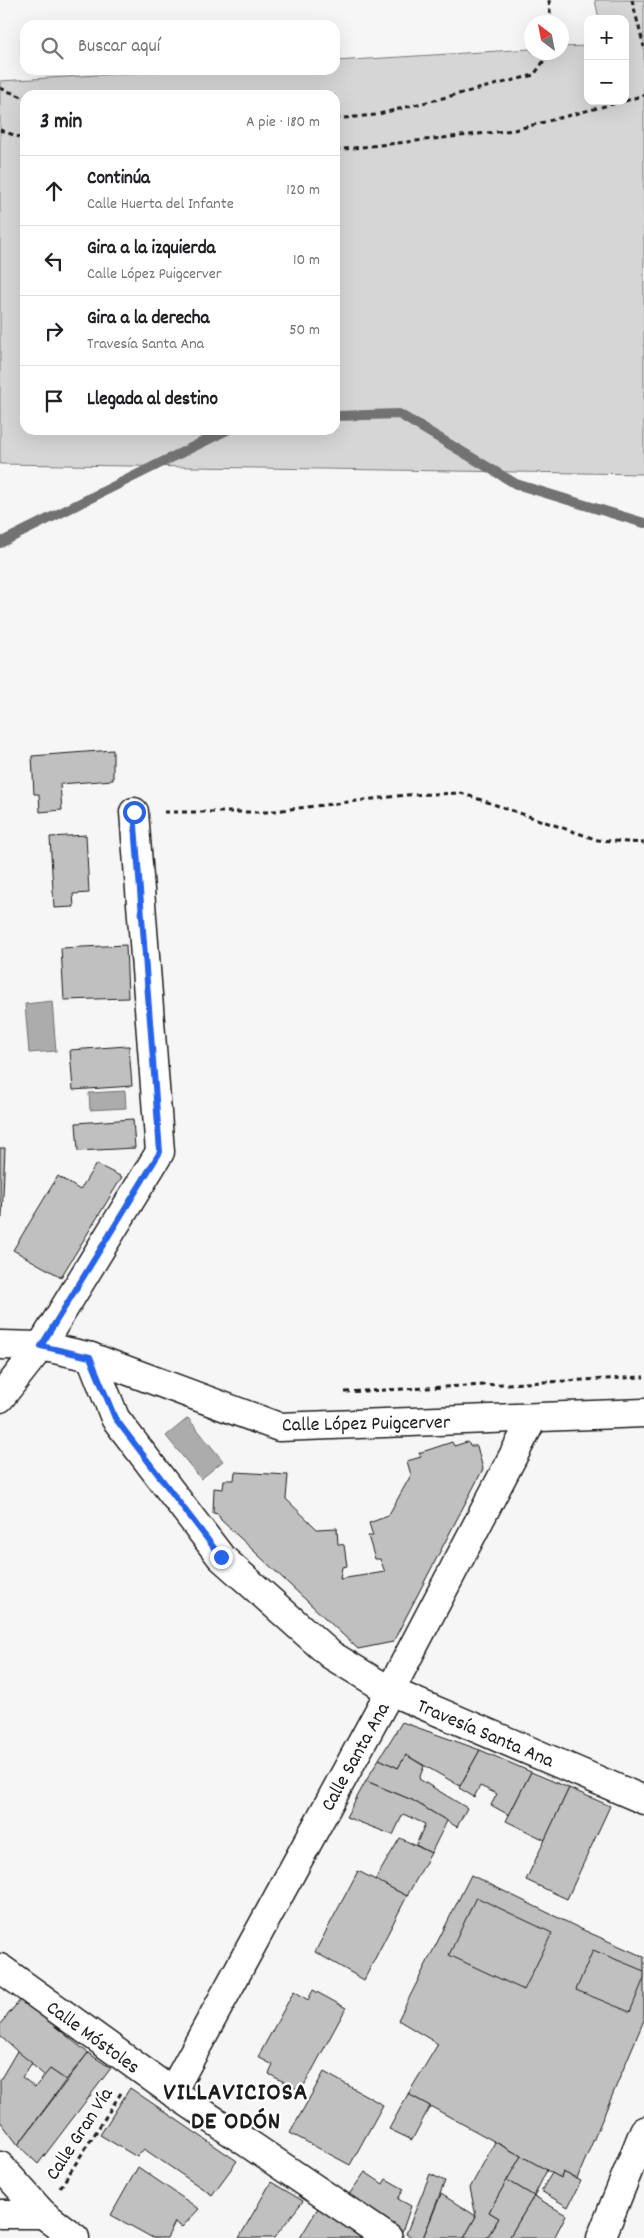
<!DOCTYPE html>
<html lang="es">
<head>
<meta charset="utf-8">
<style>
  :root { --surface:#fff; --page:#f6f6f6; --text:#202124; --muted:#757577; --line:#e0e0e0 }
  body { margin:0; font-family:Dekko,sans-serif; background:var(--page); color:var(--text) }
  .controls { position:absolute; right:15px; top:15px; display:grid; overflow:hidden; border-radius:10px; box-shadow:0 5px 20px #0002 }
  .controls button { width:45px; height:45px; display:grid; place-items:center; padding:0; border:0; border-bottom:1px solid var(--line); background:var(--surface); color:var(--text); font:25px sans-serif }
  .compass { position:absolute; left:524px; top:15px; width:45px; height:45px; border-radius:50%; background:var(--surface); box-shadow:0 5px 20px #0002; rotate:328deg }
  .stop { position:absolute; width:15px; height:15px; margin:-11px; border:4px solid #2563eb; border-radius:50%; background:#fff }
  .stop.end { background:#2563eb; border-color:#fff; box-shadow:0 1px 5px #0008 }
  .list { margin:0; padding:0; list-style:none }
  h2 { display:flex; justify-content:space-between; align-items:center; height:65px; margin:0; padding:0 20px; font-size:21px }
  h2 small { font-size:16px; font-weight:400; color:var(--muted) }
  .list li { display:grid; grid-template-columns:32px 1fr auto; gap:15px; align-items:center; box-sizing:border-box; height:70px; padding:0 20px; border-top:1px solid var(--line) }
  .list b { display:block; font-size:19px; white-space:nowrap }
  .list p { margin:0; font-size:16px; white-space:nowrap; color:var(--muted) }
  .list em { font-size:16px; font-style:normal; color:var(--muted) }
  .icon { flex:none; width:28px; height:28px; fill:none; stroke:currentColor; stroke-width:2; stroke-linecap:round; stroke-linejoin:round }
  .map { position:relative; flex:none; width:644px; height:2238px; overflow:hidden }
  .search { position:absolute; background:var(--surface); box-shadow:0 5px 20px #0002; left:20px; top:20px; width:320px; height:55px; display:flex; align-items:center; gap:12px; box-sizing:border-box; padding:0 18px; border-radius:15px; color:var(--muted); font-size:19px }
  .panel { position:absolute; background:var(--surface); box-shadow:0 5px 20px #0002; left:20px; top:90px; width:320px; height:345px; border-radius:15px }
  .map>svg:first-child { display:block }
  .green { fill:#d6d6d6; stroke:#797979; fill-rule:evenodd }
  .water { fill:#acacac; stroke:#727272 }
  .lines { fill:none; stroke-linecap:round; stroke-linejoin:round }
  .stream { stroke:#727272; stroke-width:10 }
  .building { fill:#c0c0c0; stroke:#1c1c1c }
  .minor-casing { stroke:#1c1c1c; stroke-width:31 }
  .path { stroke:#1c1c1c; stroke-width:3; stroke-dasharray:5 4; stroke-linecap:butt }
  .minor { stroke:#fff; stroke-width:28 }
  .route { stroke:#2563eb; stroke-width:6 }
  .labels { text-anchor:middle; stroke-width:4.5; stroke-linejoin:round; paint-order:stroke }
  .street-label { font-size:20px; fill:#1c1c1c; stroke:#fff }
  .district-label { font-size:25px; font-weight:bold; letter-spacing:1px; fill:#1c1c1c; stroke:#fff }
</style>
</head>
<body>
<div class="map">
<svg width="644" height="2238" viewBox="0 0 644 2238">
  <rect width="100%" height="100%" fill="#f6f6f6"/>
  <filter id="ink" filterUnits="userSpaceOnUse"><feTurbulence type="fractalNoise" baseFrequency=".02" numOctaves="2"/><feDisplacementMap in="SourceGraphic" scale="10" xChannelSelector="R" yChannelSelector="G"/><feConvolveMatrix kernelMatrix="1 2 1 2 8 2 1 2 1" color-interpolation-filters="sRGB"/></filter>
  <g filter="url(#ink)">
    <!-- green -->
    <path class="green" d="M595,0H644V474L0,464V81L180,70H335V61L531,49L532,52H562V47L588,46V101H625V19H599ZM25,95H335V430H25Z"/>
    <!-- water -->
    <g class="water">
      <polygon points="52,1001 56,1051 29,1053 25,1004"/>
      <polygon points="125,1091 126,1108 90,1110 89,1093"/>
      <polygon points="188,1418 223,1461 201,1479 166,1436"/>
    </g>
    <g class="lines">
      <!-- stream -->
      <g class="stream">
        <polyline points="335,416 399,414 516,484 644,523"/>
        <polyline points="0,543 227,430"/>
      </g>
    </g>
    <!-- building -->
    <g class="building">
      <polygon points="113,750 113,780 60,784 62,810 40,812 39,794 34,794 32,756"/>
      <polygon points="86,835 89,893 73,894 74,907 54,908 50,837"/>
      <polygon points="126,945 128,998 64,1000 61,948"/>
      <polygon points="127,1046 129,1046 132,1086 73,1090 70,1050"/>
      <polygon points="133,1119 135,1148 78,1151 76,1123"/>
      <polygon points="0,1148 5,1148 2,1218 0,1218"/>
      <polygon points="96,1164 122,1177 61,1277 13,1250 58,1176 80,1190"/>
      <polygon points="452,1442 454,1446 467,1442 471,1446 477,1446 483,1469 393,1642 358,1649 221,1520 218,1514 213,1513 214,1488 223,1489 224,1480 234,1480 235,1472 288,1475 286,1499 317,1529 337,1528 338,1544 344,1545 347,1566 342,1567 340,1579 385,1572 380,1559 375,1559 368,1536 373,1536 369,1523 388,1516 411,1475 407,1461 421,1457 419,1453"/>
      <polygon points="402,1722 480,1750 460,1786 406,1755 398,1768 379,1759"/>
      <polygon points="480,1750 531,1772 509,1815 491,1805 497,1794 480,1786 474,1797 459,1788"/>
      <polygon points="406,1755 424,1766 419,1779 467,1808 457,1827 412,1800 366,1781 379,1759 398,1768"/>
      <polygon points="531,1772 569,1788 545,1840 506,1821"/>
      <polygon points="366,1781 412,1800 447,1821 431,1853 416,1845 425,1824 403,1814 393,1835 346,1817"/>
      <polygon points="569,1788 610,1806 567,1899 526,1880"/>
      <polygon points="400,1838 431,1853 407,1896 375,1880"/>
      <polygon points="358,1871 407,1896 364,1980 315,1952"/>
      <polygon points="471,1875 581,1929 644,1957 644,2020 577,2179 563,2172 561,2178 408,2094 438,2044 398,2020"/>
      <polygon points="476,1897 552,1933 524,1990 449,1955"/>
      <polygon points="593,1950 644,1971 644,1978 630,2012 576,1990"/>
      <polygon points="313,1990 346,2008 301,2091 269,2074 273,2065 258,2057 294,1991 308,2000"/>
      <polygon points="21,1999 88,2053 66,2080 50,2069 45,2076 0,2036 0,2024"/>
      <polygon points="17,2051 32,2063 22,2077 35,2087 50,2069 66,2080 18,2145 0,2121 0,2080"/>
      <polygon points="88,2053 111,2068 38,2164 18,2145"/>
      <polygon points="324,2072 383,2105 350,2165 290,2133"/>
      <polygon points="130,2088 237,2161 212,2195 144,2149 137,2157 100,2135"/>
      <polygon points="408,2094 430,2106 412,2140 389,2129"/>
      <polygon points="495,2142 521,2156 489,2212 499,2218 487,2238 464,2238 476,2216 470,2188"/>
      <polygon points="521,2156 547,2170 534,2196 507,2180"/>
      <polygon points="138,2167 199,2209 182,2227 175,2222 167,2238 153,2238 111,2215"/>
      <polygon points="365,2172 383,2184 386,2179 404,2189 398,2199 411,2206 402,2232 345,2200"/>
      <polygon points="563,2172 581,2181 568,2207 541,2191 552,2173 561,2178"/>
      <polygon points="430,2174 445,2181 423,2238 414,2238 406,2234"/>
      <polygon points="507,2180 534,2196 509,2238 487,2238 499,2218 489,2212"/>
      <polygon points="271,2182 303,2201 274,2238 239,2238"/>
      <polygon points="441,2194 476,2216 464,2238 423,2238"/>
      <polygon points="534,2196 566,2215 554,2238 509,2238"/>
      <polygon points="318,2208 362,2238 300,2238"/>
    </g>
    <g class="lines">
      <defs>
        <g id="minor">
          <polyline points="0,1345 41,1346 91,1357 279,1427 644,1413"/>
          <polyline points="91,1357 115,1418 221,1557 331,1655 390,1691 644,1800"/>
          <polyline points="0,1398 41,1346 160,1152 134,812"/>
          <polyline points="0,1968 172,2092 388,2238"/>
          <polyline points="172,2092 390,1691 533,1418"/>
          <polyline points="0,2166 43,2214 75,2238"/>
          <polyline points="0,2214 43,2214"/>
          <polyline points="601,2238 644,2131"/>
        </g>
      </defs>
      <!-- minor casing -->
      <use href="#minor" class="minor-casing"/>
      <!-- path -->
      <g class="path">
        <polyline points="549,0 551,22"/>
        <polyline points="632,0 644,47"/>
        <polyline points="0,88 25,98"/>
        <polyline points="625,101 644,95"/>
        <polyline points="335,119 375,115 534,75 550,52"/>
        <polyline points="0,130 25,139"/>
        <polyline points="335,150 514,130 624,101"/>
        <polyline points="164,812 266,812 406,795 461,793 598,840 644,843"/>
        <polyline points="345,1392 644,1377"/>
        <polyline points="60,2188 121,2093"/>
      </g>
      <!-- minor -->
      <use href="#minor" class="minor"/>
    </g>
  </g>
  <g class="lines" filter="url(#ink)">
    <!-- route -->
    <polyline class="route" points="134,812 160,1152 41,1346 90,1357 115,1418 221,1557"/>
  </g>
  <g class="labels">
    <!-- street labels -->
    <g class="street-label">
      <text transform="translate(366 1422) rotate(-1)" y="7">Calle López Puigcerver</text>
      <text transform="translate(486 1732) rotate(23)" y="7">Travesía Santa Ana</text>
      <text transform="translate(354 1756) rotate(-61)" y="7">Calle Santa Ana</text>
      <text transform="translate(94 2036) rotate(36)" y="7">Calle Móstoles</text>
      <text transform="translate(78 2133) rotate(-57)" y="7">Calle Gran Vía</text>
    </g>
    <!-- district labels -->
    <g class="district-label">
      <text x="236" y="2099">VILLAVICIOSA<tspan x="236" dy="29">DE ODÓN</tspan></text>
    </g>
  </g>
</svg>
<div class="controls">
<button>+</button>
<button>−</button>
</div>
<svg class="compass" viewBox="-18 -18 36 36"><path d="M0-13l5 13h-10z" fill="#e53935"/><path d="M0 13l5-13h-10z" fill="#757577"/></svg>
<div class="stop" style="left:134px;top:812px"></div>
<div class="stop end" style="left:221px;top:1557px"></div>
<div class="search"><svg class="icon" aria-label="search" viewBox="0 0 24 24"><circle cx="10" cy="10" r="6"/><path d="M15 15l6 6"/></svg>Buscar aquí</div>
<section class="panel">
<h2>3 min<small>A pie · 180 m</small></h2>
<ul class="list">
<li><svg class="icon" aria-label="ahead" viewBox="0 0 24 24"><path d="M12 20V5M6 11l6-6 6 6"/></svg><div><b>Continúa</b><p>Calle Huerta del Infante</p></div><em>120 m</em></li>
<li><svg class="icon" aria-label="left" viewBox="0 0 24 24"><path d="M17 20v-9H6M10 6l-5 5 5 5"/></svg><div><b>Gira a la izquierda</b><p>Calle López Puigcerver</p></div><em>10 m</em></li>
<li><svg class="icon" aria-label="right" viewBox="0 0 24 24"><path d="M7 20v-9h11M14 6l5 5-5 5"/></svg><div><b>Gira a la derecha</b><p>Travesía Santa Ana</p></div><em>50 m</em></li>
<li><svg class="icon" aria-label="arrive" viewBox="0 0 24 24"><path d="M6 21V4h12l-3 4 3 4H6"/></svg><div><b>Llegada al destino</b></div></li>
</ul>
</section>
</div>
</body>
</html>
